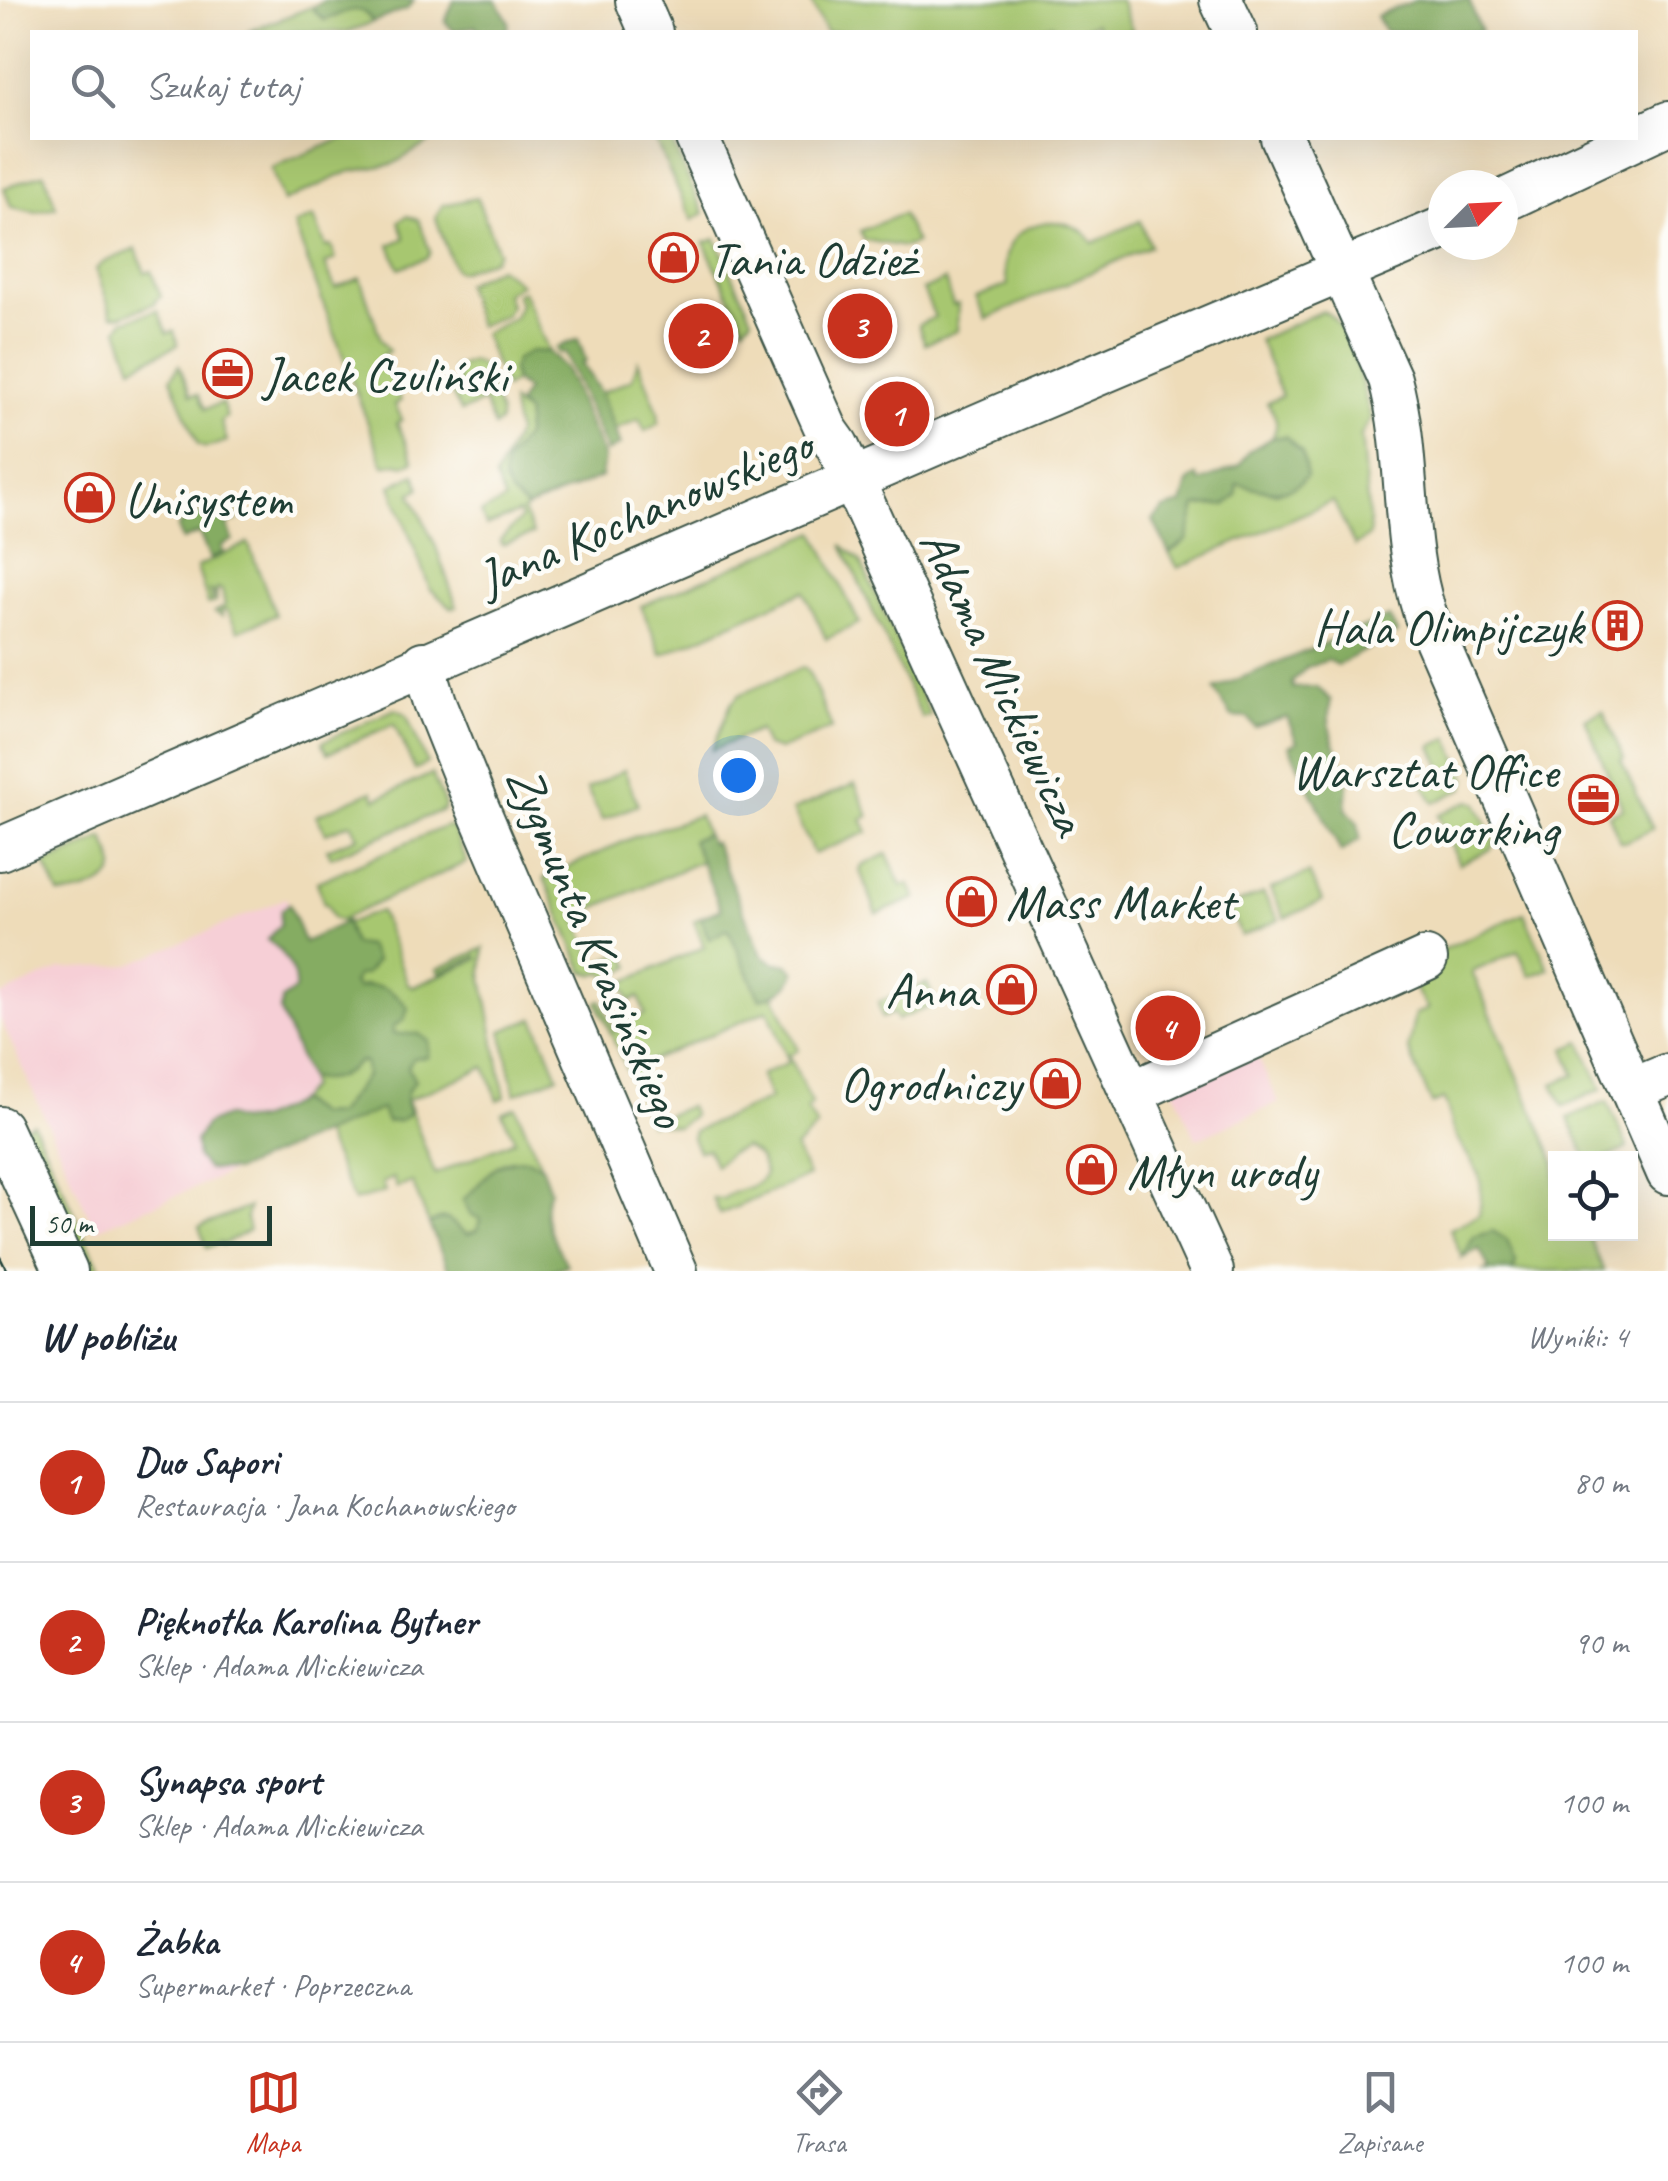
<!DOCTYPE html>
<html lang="pl">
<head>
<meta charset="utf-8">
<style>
  :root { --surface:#fff; --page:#f2f2f3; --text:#1f2937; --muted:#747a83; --line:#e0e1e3; --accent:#c8321e }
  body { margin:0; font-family:Caveat,sans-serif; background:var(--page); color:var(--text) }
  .controls { position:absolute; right:30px; bottom:30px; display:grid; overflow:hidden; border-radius:0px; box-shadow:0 10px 40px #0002 }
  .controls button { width:90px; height:90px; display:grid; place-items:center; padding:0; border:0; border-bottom:2px solid var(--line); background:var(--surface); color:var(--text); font:50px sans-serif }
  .compass { position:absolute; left:1428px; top:170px; width:90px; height:90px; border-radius:50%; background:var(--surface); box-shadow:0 10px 40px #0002; rotate:66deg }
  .scale { position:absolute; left:30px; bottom:25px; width:242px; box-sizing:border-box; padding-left:10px; border:5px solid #1f3d34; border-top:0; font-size:28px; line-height:35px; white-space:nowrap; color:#1f3d34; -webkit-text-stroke:8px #fdfcf7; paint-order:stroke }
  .you { position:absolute; left:738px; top:775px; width:35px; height:35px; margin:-25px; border:8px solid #fff; border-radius:50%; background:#1a73e8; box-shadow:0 0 0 15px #1a73e833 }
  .badge { display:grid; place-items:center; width:65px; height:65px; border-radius:50%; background:var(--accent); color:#fff; font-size:32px; font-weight:700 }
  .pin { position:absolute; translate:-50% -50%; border:5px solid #fff; box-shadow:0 2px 10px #0006 }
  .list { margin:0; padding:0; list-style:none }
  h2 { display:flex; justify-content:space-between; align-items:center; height:130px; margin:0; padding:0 40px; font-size:42px }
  h2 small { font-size:32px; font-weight:400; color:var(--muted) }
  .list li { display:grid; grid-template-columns:65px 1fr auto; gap:30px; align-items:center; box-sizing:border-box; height:160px; padding:0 40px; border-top:2px solid var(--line) }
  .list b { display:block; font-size:38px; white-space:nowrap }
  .list p { margin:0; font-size:32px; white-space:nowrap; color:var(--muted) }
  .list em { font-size:32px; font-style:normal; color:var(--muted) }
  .icon { flex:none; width:55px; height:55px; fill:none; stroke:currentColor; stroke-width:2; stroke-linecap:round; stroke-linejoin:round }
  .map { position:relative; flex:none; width:1668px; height:1271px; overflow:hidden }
  .search { position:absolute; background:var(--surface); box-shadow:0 10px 40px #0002; left:30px; right:30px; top:30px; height:110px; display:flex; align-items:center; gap:25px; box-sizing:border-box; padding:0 35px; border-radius:0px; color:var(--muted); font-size:38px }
  .sheet { height:770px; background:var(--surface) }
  nav { display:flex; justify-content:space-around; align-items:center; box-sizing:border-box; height:140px; border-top:2px solid var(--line); background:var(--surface); font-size:28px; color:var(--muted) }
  nav a { display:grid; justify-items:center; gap:5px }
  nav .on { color:var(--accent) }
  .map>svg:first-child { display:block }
  .built { fill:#f6cfd6 }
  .green { fill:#a7c76f; stroke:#638252; stroke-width:2.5 }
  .forest { fill:#85ac62; stroke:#52744b; stroke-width:2.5 }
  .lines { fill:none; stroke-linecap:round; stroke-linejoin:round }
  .minor-casing { stroke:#3e5548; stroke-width:46 }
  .minor { stroke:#fff; stroke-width:42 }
  .tram { stroke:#1f3d34; stroke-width:2.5 }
  .labels { text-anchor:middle; stroke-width:9; stroke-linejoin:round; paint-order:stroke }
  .poi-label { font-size:50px; fill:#1f3d34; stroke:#fdfcf7; text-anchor:start }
  .street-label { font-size:50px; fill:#1f3d34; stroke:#fdfcf7 }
</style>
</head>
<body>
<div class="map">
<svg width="1668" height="1271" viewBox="0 0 1668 1271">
  <rect width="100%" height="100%" fill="#fdfcf7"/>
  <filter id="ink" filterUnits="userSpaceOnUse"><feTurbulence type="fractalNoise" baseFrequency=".01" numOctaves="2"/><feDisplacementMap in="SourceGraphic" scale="20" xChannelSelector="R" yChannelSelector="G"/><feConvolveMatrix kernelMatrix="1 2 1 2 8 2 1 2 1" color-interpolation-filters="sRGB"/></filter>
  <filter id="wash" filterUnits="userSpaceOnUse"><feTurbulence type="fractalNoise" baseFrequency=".0048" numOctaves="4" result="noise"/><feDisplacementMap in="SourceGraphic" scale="40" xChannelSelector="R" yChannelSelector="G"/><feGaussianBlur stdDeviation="2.25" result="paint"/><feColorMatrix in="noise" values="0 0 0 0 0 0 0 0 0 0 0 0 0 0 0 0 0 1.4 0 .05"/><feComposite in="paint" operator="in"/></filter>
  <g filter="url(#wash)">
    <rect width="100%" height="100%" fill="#eedcb9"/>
    <!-- built -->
    <g class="built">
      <polygon points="286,898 304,942 326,934 397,1102 95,1230 0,1018 0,996 60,969 129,965"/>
      <polygon points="1249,1038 1279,1103 1196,1139 1174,1089"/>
    </g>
    <!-- green -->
    <g class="green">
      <polygon points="810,0 1120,0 1133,32 1100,32 1095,23 1074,32 1056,32 1052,24 1031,32 826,32"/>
      <polygon points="314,6 314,11 335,17 348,7 361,9 373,22 348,32 247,32"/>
      <polygon points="344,138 436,138 393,164 348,172 283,202 271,168"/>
      <polygon points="654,138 670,138 704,213 692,220"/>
      <polygon points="44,173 56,207 36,212 11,207 4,188"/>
      <polygon points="477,198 498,252 493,259 459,272 454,269 436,218 443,205"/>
      <polygon points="902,214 916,243 904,247 864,240 860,231"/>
      <polygon points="407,216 419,220 430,252 427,258 399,268 390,245 405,238 399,221"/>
      <polygon points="314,217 326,247 331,246 336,259 325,264 335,288 360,278 381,340 389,351 382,355 401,401 395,404 402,420 397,423 414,461 404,465 397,463 384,466 294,225"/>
      <path d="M1140,221L1150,246L986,319L976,297L1008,285C989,222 1067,203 1093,243Z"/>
      <polygon points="716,239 752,318 744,326 704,243"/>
      <polygon points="136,249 145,273 151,271 161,297 155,300 156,303 120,316 112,315 96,269 104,262"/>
      <polygon points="499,267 521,284 506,293 510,306 506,315 478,326 465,284"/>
      <polygon points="945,280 953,305 958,304 957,331 925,344 918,325 935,317 923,290"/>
      <polygon points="523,291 549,352 531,351 512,370 515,381 505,388 483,334 514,318 520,304 516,294"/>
      <polygon points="158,310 167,333 174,331 178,345 132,367 118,329 123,321"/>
      <path d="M1322,311C1348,317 1365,395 1371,419L1361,435L1370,531L1368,537L1355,546L1333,501L1178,568L1169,553L1187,540L1196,506L1236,483L1276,493L1285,436L1272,438C1280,423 1276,416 1267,403L1282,396L1259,340Z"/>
      <polygon points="471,361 481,365 500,413 500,421 494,427 484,402 461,412 449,387 459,382 453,368"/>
      <polygon points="638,361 658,411 659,423 645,431 639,419 615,430 601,393 632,379"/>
      <polygon points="179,365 191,395 198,394 205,409 222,403 227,417 221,421 227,441 206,448 198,445 171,378"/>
      <polygon points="511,402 527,414 525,436 505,463 510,494 527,508 523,511 533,534 502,545 500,540 521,519 519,513 486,526 481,513 505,501 495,478 517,433"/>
      <polygon points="415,474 420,488 411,494 436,547 457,607 452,608 430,589 391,486"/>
      <polygon points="815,532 859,623 826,639 804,591 662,655 641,606"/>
      <polygon points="248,543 276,615 238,631 227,610 222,611 222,616 215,612 225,606 222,590 217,588 216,603 214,592 210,590 213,603 208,604 197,567"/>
      <polygon points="842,545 860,560 930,715 922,718"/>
      <polygon points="803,667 808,670 832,728 779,750 766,746 759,730 712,750 731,704 739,695"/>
      <polygon points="395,709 406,714 427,763 415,770 394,724 328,753 322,742"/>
      <polygon points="1603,711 1624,759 1621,761 1653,829 1624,842 1620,842 1609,815 1623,809 1585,719"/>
      <polygon points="1449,738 1467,780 1464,788 1434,803 1422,782 1444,773 1432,746"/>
      <polygon points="624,770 638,805 602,820 587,789"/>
      <polygon points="432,774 445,805 443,810 331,857 327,849 358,837 351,823 326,833 316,815 372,791 376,799"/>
      <polygon points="855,784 869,816 862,819 868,832 814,854 793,810"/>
      <polygon points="1469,801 1477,803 1495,843 1491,849 1459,864 1438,815"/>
      <polygon points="699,815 706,834 693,840 701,861 576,916 596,964 623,952 631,967 609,977 602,972 594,975 584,971 544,878 634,837"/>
      <path d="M446,826L452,827L467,862L344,918L348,923L380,911L408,984L413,987L478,959L477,956L439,973L437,969L484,948L482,973L505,1097L498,1100L485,1067L407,1100L435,1174L515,1140L502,1113L516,1107L541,1165C497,1147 491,1176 463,1200L480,1218L478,1230L468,1234C449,1225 453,1211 429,1224L412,1182L397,1188L393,1178L382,1183L385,1192L354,1201L323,1134L382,1108L410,1113C404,1099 405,1091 414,1080L408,1068L419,1034L394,1035L393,1027L366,985L357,988L353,982C361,964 352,940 345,922L333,918L327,904H324L317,882Z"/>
      <path d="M104,838C107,847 116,860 114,869C111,886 73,897 59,894L45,864Z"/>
      <polygon points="887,854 902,886 909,884 916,898 877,914 860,871 862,866"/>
      <polygon points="1309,873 1322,901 1285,918 1271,889"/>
      <polygon points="1263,893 1279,920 1241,936 1229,907"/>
      <path d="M1524,913L1549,969L1530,976L1518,951L1472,972L1555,1161L1556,1234H1588L1604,1271H1513L1516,1262L1474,1237L1462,1258L1450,1229L1479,1215C1487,1163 1471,1170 1453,1130C1448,1119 1451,1109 1443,1099L1432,1104L1408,1049L1415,1014L1428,1009L1411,983L1443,949Z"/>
      <path d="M700,918L709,939L728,929L760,999L774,995L799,1050L789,1055L812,1104L807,1109L817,1127L795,1148L808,1176L720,1214L713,1198L723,1199C736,1186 754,1193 765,1174C761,1159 758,1153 744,1147L731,1152L715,1166L708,1149L698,1151L692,1138L694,1131L770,1099L760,1075L789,1062L768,1010L638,1066L660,1118L689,1106L693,1115L678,1127L655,1122L650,1124L597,1002L601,1000L615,1032L625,1028L624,1023L645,1014L639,997L630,1001L622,983L704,947L694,921Z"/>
      <polygon points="927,983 936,1004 897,1020 893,1013 882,1018 878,1002"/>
      <polygon points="534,1018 558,1076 515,1094 502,1031"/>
      <polygon points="1581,1042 1602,1089 1563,1106 1553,1084 1575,1075 1565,1049"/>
      <path d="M360,1061L365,1063L366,1076L337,1114L318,1115L298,1101L310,1087L308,1078C331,1084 343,1077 360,1061Z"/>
      <polygon points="1607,1101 1628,1148 1605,1158 1587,1158 1568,1118"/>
      <polygon points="33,1123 101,1271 91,1271 24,1128"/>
      <polygon points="249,1207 246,1218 249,1230 222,1245 220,1242 207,1248 199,1227"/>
    </g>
    <!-- forest -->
    <g class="forest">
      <path d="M325,0H414L407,9L373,22C359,0 344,14 324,20L314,11V6Z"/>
      <polygon points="454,0 496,0 509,22 507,32 480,32 476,26 454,31 445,22"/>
      <polygon points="1416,0 1469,0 1481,32 1385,32 1377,16"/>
      <polygon points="578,339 586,361 582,364 601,393 620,445 607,452 564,352 559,354 556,348"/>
      <polygon points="531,351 549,352 565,368 604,458 601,477 527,508 510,494 503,480 505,463 525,436 527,414 518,404 526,390 515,381 512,370 517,359"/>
      <path d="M1285,436L1302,452L1307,476C1287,500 1263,489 1237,484V495L1226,505L1196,506L1187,540L1169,553L1153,520L1164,509L1182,504L1188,483L1197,476L1200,482L1239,466L1249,451L1272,438Z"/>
      <polygon points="230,502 237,520 227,524 233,540 221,546 223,552 210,559 199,533 182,540 177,528 182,522"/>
      <path d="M1389,617L1397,633L1337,665L1328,660L1307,667L1292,682L1293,688L1317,687L1331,700C1322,737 1344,754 1348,785C1348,792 1346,802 1346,809L1358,823L1360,839L1341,852L1289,746L1297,742L1287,717L1255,727L1248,718L1232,717L1214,689Z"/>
      <path d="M706,834L711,843L714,842L762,955L774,963L788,964L795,972C789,990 777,994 760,999L728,929L709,939L700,918L721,909L692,840Z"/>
      <path d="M289,904L304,942L345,922L353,944L368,946L376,961L366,974L357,976L353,983L357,988C380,982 393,990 408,1007L404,1020L393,1027V1034H419L429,1041L428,1057L413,1058L408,1068L415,1081C405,1091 404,1100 410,1113L400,1121L387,1122L381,1109L235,1171L207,1169L197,1158L195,1141L206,1124L226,1116C251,1130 274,1112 298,1101L318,1115L337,1114L366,1076L365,1063L360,1061C343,1076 331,1084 308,1078L280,1012L282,999L295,990C297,972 283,949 267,940L280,925L281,910Z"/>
      <path d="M527,1159L541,1165L550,1190C537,1216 554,1240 567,1265L552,1271H449L429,1224C452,1211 449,1225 468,1234L478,1230L480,1219L470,1214L463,1200C490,1177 487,1161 527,1159Z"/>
      <polygon points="1493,1231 1507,1240 1516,1262 1513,1271 1484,1271 1489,1268 1479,1249 1462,1258 1474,1237"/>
    </g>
  </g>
  <g filter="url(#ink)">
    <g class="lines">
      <defs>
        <g id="minor">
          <polyline points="637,0 651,32"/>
          <polyline points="1221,0 1236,32"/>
          <polyline points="697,138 827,431 837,445 1212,1271"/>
          <path d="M1282,138L1390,379C1411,456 1400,537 1425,614L1668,1173"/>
          <polyline points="1503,201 1668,123"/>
          <polyline points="423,663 435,702 476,804 676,1271"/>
          <polyline points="0,849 1004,414 1443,228"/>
          <polyline points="1632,1090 1668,1075"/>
          <polyline points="1131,1093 1426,959"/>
          <polyline points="0,1128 66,1271"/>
        </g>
      </defs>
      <!-- minor casing -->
      <use href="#minor" class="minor-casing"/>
      <!-- minor -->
      <use href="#minor" class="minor"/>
      <!-- tram -->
      <polyline class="tram" points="0,1257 7,1271"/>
    </g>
  </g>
  <!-- icons -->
  <defs>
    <symbol id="shop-ring" viewBox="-11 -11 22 22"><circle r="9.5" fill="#fdfcf7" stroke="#c8321e" stroke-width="1.5"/><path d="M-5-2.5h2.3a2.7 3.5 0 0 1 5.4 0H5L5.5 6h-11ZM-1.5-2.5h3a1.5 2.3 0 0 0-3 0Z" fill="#c8321e"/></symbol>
    <symbol id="office-ring" viewBox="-11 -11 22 22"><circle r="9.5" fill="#fdfcf7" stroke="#c8321e" stroke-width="1.5"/><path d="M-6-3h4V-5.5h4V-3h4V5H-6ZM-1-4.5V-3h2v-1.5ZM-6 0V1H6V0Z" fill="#c8321e"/></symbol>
    <symbol id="building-ring" viewBox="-11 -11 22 22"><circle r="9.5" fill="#fdfcf7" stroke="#c8321e" stroke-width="1.5"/><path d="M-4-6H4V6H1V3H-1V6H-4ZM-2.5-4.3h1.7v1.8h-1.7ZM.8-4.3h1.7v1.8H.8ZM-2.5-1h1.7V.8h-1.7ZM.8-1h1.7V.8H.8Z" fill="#c8321e"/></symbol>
  </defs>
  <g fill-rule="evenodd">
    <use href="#shop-ring" x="646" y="230" width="55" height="55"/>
    <use href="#office-ring" x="200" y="346" width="55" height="55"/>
    <use href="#shop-ring" x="62" y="470" width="55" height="55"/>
    <use href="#building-ring" x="1590" y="598" width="55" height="55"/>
    <use href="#office-ring" x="1566" y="772" width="55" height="55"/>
    <use href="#shop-ring" x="944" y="874" width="55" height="55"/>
    <use href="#shop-ring" x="984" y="962" width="55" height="55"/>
    <use href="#shop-ring" x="1028" y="1056" width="55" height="55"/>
    <use href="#shop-ring" x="1064" y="1142" width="55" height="55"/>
  </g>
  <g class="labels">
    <!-- poi labels -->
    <g class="poi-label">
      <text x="709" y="276">Tania Odzież</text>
      <text x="263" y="392">Jacek Czuliński</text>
      <text x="124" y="516">Unisystem</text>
      <text x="1583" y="644" text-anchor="end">Hala Olimpijczyk</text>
      <text x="1558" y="788" text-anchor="end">Warsztat Office<tspan x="1558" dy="58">Coworking</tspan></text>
      <text x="1006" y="919">Mass Market</text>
      <text x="977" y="1007" text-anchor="end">Anna</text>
      <text x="1021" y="1101" text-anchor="end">Ogrodniczy</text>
      <text x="1127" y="1188">Młyn urody</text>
    </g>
    <!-- street labels -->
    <g class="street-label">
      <text transform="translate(644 510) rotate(-23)" y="18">Jana Kochanowskiego</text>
      <text transform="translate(1005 681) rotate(65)" y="18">Adama Mickiewicza</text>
      <text transform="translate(598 946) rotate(67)" y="18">Zygmunta Krasińskiego</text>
    </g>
  </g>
</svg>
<div class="controls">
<button><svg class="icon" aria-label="locate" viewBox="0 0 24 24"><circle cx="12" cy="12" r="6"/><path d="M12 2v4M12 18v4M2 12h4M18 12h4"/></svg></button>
</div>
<svg class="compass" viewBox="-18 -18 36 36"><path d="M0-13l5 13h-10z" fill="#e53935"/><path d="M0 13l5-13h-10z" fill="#747a83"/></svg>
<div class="scale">50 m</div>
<div class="you"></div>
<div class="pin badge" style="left:897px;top:414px">1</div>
<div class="pin badge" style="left:701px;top:336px">2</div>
<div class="pin badge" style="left:860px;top:326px">3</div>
<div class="pin badge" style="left:1168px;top:1028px">4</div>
<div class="search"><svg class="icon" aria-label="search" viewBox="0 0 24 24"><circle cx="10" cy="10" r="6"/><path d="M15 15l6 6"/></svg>Szukaj tutaj</div>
</div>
<section class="sheet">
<h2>W pobliżu<small>Wyniki: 4</small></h2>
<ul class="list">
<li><span class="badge">1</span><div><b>Duo Sapori</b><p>Restauracja · Jana Kochanowskiego</p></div><em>80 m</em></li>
<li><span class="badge">2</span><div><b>Pięknotka Karolina Bytner</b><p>Sklep · Adama Mickiewicza</p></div><em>90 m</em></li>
<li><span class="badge">3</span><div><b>Synapsa sport</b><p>Sklep · Adama Mickiewicza</p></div><em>100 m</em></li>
<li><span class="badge">4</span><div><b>Żabka</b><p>Supermarket · Poprzeczna</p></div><em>100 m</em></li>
</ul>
</section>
<nav>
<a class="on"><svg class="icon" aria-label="map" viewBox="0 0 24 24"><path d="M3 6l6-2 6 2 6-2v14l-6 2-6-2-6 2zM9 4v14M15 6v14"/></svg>Mapa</a>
<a><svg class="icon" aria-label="directions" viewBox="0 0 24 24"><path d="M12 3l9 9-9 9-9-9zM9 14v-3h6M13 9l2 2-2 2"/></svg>Trasa</a>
<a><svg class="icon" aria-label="saved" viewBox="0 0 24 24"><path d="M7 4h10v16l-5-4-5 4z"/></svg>Zapisane</a>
</nav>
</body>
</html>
